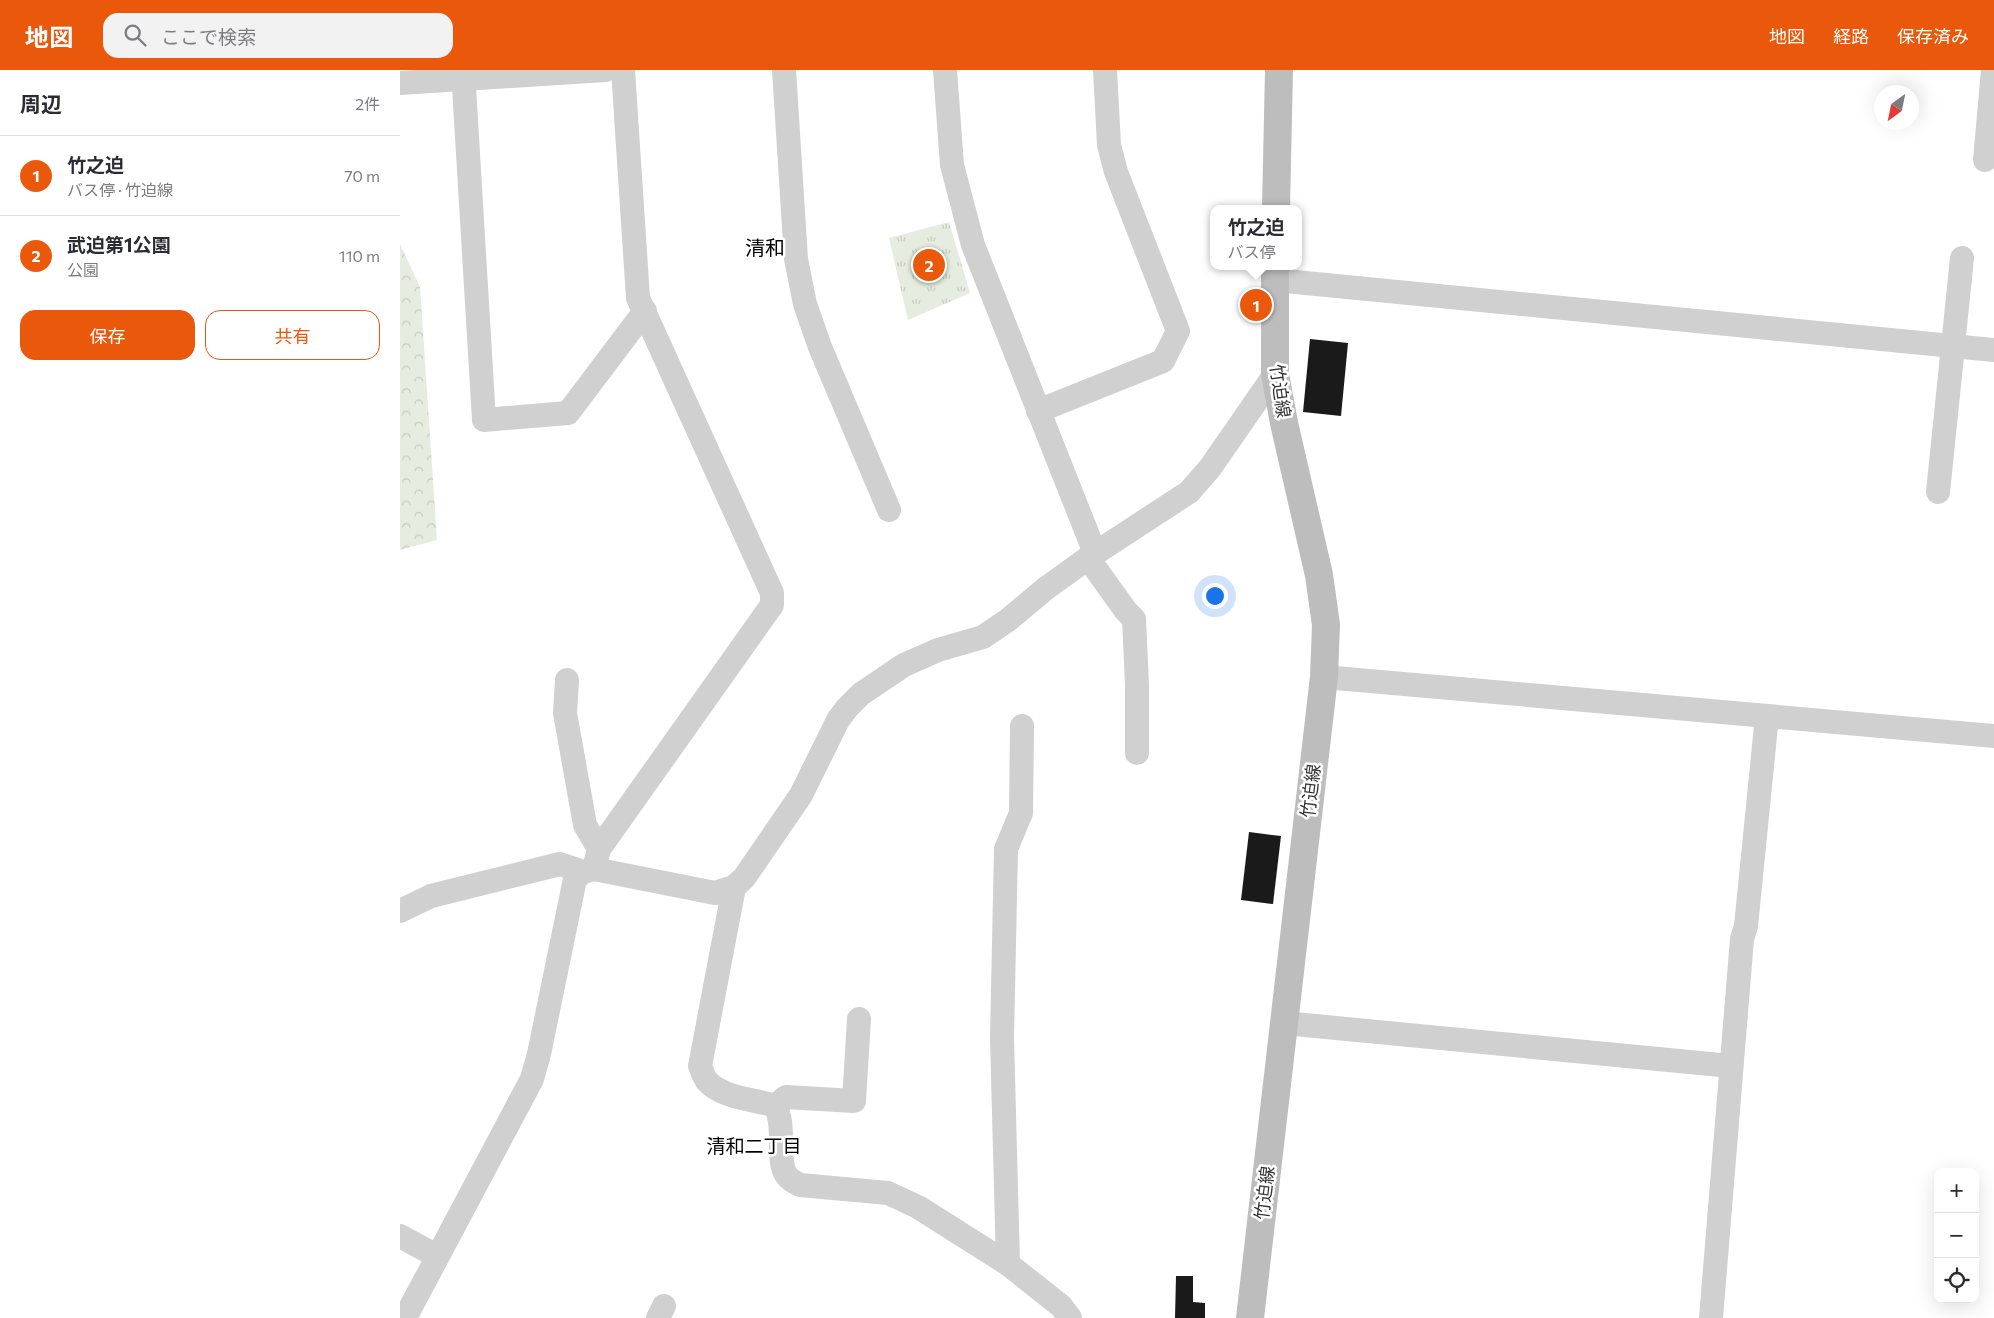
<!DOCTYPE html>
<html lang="ja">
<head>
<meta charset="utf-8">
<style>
  :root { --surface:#fff; --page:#f2f2f3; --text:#2b2b33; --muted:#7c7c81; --line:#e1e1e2; --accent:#ea580c }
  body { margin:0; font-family:Commissioner,"Noto Sans JP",sans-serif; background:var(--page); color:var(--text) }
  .controls { position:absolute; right:15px; bottom:15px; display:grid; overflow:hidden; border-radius:10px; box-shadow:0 5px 20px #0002 }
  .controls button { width:45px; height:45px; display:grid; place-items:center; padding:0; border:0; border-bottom:1px solid var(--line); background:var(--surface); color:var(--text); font:25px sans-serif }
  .compass { position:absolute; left:1474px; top:15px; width:45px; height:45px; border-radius:50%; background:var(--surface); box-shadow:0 5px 20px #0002; rotate:213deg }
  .you { position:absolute; left:814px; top:525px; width:18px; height:18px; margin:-12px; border:4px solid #fff; border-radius:50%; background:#1a73e8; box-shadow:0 0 0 8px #1a73e833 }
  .badge { display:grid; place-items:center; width:32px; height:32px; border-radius:50%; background:var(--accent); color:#fff; font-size:16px; font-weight:700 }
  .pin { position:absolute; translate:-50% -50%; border:2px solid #fff; box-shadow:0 1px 5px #0006 }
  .popup { position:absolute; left:810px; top:135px; width:92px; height:65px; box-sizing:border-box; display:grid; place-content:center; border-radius:10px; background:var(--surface); filter:drop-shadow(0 1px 4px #0005); font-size:16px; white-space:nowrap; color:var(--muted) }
  .popup b { font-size:19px; color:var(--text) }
  .popup::after { content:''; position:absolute; left:50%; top:100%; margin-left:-10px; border:10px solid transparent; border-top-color:var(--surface) }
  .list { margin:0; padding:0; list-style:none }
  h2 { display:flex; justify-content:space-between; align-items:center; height:65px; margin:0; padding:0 20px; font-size:21px }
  h2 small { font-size:16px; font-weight:400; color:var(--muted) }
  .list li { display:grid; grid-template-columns:32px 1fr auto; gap:15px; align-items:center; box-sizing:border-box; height:80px; padding:0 20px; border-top:1px solid var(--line) }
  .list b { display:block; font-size:19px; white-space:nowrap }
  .list p { margin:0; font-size:16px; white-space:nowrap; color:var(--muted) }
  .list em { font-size:16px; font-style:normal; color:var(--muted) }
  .actions { display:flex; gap:10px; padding:15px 20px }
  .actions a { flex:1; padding:11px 0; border:1px solid var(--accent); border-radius:15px; text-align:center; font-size:18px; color:var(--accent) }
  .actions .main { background:var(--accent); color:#fff }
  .icon { flex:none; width:28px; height:28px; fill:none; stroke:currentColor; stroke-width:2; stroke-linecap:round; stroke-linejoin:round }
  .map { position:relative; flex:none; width:1594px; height:1248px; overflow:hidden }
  header { display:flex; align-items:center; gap:30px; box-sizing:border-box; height:70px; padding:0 25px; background:var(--accent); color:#fff }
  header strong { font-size:24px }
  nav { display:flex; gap:28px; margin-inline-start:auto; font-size:18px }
  .search { width:350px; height:45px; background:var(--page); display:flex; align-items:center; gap:12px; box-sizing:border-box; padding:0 18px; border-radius:15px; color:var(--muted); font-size:19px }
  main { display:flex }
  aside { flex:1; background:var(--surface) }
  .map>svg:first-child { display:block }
  .grass { fill:url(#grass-tufts) }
  .forest { fill:url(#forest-crowns) }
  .building { fill:#1a1a1a }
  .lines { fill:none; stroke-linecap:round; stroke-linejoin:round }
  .street { stroke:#d0d0d0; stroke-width:24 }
  .secondary { stroke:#bdbdbd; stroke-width:28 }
  .labels { text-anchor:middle; stroke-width:5; stroke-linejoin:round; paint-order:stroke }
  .street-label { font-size:18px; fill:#333; stroke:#fff }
  .neighbourhood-label { font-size:19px; fill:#000; stroke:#fff }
  .quarter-label { font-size:20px; fill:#000; stroke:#fff }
</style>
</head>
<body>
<header>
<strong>地図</strong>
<div class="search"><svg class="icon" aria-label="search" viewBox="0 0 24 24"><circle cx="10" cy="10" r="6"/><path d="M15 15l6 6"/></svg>ここで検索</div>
<nav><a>地図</a><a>経路</a><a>保存済み</a></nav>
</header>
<main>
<aside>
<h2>周辺<small>2件</small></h2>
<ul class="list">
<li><span class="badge">1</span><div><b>竹之迫</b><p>バス停 · 竹迫線</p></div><em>70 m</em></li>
<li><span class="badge">2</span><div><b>武迫第1公園</b><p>公園</p></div><em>110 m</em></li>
</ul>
<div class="actions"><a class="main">保存</a><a>共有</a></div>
</aside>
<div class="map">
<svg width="1594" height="1248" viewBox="0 0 1594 1248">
  <defs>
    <pattern id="grass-tufts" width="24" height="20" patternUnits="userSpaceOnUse" patternTransform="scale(1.25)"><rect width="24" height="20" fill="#e6ecdf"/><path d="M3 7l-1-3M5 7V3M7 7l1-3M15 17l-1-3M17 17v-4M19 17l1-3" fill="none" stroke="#c6cbc0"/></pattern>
    <pattern id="forest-crowns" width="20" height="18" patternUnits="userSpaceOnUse" patternTransform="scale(1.25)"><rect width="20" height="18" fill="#e6ecdf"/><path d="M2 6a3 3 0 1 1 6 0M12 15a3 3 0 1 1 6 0" fill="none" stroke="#c6cbc0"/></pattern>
  </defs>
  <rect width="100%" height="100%" fill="#fff"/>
  <!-- grass -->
  <polygon class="grass" points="549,152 570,223 508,250 489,168"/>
  <!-- forest -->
  <polygon class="forest" points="0,174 20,217 37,470 0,480"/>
  <!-- building -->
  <g class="building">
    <polygon points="910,269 948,273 941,346 903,342"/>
    <polygon points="849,762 881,766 873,834 841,830"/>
    <polygon points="776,1206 793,1206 793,1232 805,1233 805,1248 775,1248"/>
  </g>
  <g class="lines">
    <!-- street -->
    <g class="street">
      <polyline points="63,0 84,350 168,343 245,241"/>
      <polyline points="384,0 396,189 405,234 420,277 489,440"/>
      <polyline points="545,0 552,95 573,175 695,483"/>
      <polyline points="0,13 205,0"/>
      <polyline points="1585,90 1593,0"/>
      <polyline points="875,210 1594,280"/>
      <polyline points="638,341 763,291 778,261 716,102 709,75 705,0"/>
      <polyline points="1538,422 1562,188"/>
      <polyline points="688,488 726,541 734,549 737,615 737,683"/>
      <polyline points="924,607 1594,666"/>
      <polyline points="167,610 165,643 185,755 199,779"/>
      <polyline points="194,799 199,779 372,535 372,523 238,228 223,0"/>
      <path d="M334,817L300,996C302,1001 304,1007 307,1011C322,1028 354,1029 375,1036C387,1057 375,1090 387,1106C390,1110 396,1113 400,1115L488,1123L518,1137L608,1194L661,1236L670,1248"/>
      <polyline points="0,841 31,826 160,794 183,802"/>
      <polyline points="884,953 1331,996"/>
      <polyline points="375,1036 386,1027 454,1031 459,949"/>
      <polyline points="0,1166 37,1186"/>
      <polyline points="608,1194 602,968 606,779 621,743 622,656"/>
      <polyline points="5,1248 132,1009 139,984 175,809 183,802 194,799 315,823 334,817 344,808 401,725 438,650 447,638 461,624 504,595 538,580 583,567 608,550 645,519 688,488 789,422 810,398 875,304"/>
      <polyline points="258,1248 264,1236"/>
      <polyline points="1311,1248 1342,869 1346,856 1367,646"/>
    </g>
    <!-- secondary -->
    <g class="secondary">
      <polyline points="876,139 879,0"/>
      <polyline points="850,1248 924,607 926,555 919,505 884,353 875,304 875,196"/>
    </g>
  </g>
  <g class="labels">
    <!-- street labels -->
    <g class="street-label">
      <text transform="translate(880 321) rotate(82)" y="6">竹迫線</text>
      <text transform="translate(911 721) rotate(-83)" y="6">竹迫線</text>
      <text transform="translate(865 1123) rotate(-83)" y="6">竹迫線</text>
    </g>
    <!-- neighbourhood labels -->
    <g class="neighbourhood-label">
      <text x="354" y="1083">清和二丁目</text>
    </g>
    <!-- quarter labels -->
    <g class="quarter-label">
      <text x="365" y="185">清和</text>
    </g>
  </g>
</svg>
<div class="controls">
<button>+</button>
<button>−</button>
<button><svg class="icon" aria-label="locate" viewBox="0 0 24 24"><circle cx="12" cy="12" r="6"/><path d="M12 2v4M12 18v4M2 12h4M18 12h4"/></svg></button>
</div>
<svg class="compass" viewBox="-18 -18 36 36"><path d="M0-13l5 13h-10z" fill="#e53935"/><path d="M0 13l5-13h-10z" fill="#7c7c81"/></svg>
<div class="you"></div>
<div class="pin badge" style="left:856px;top:235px">1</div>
<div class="popup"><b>竹之迫</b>バス停</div>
<div class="pin badge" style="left:529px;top:195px">2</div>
</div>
</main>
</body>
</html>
